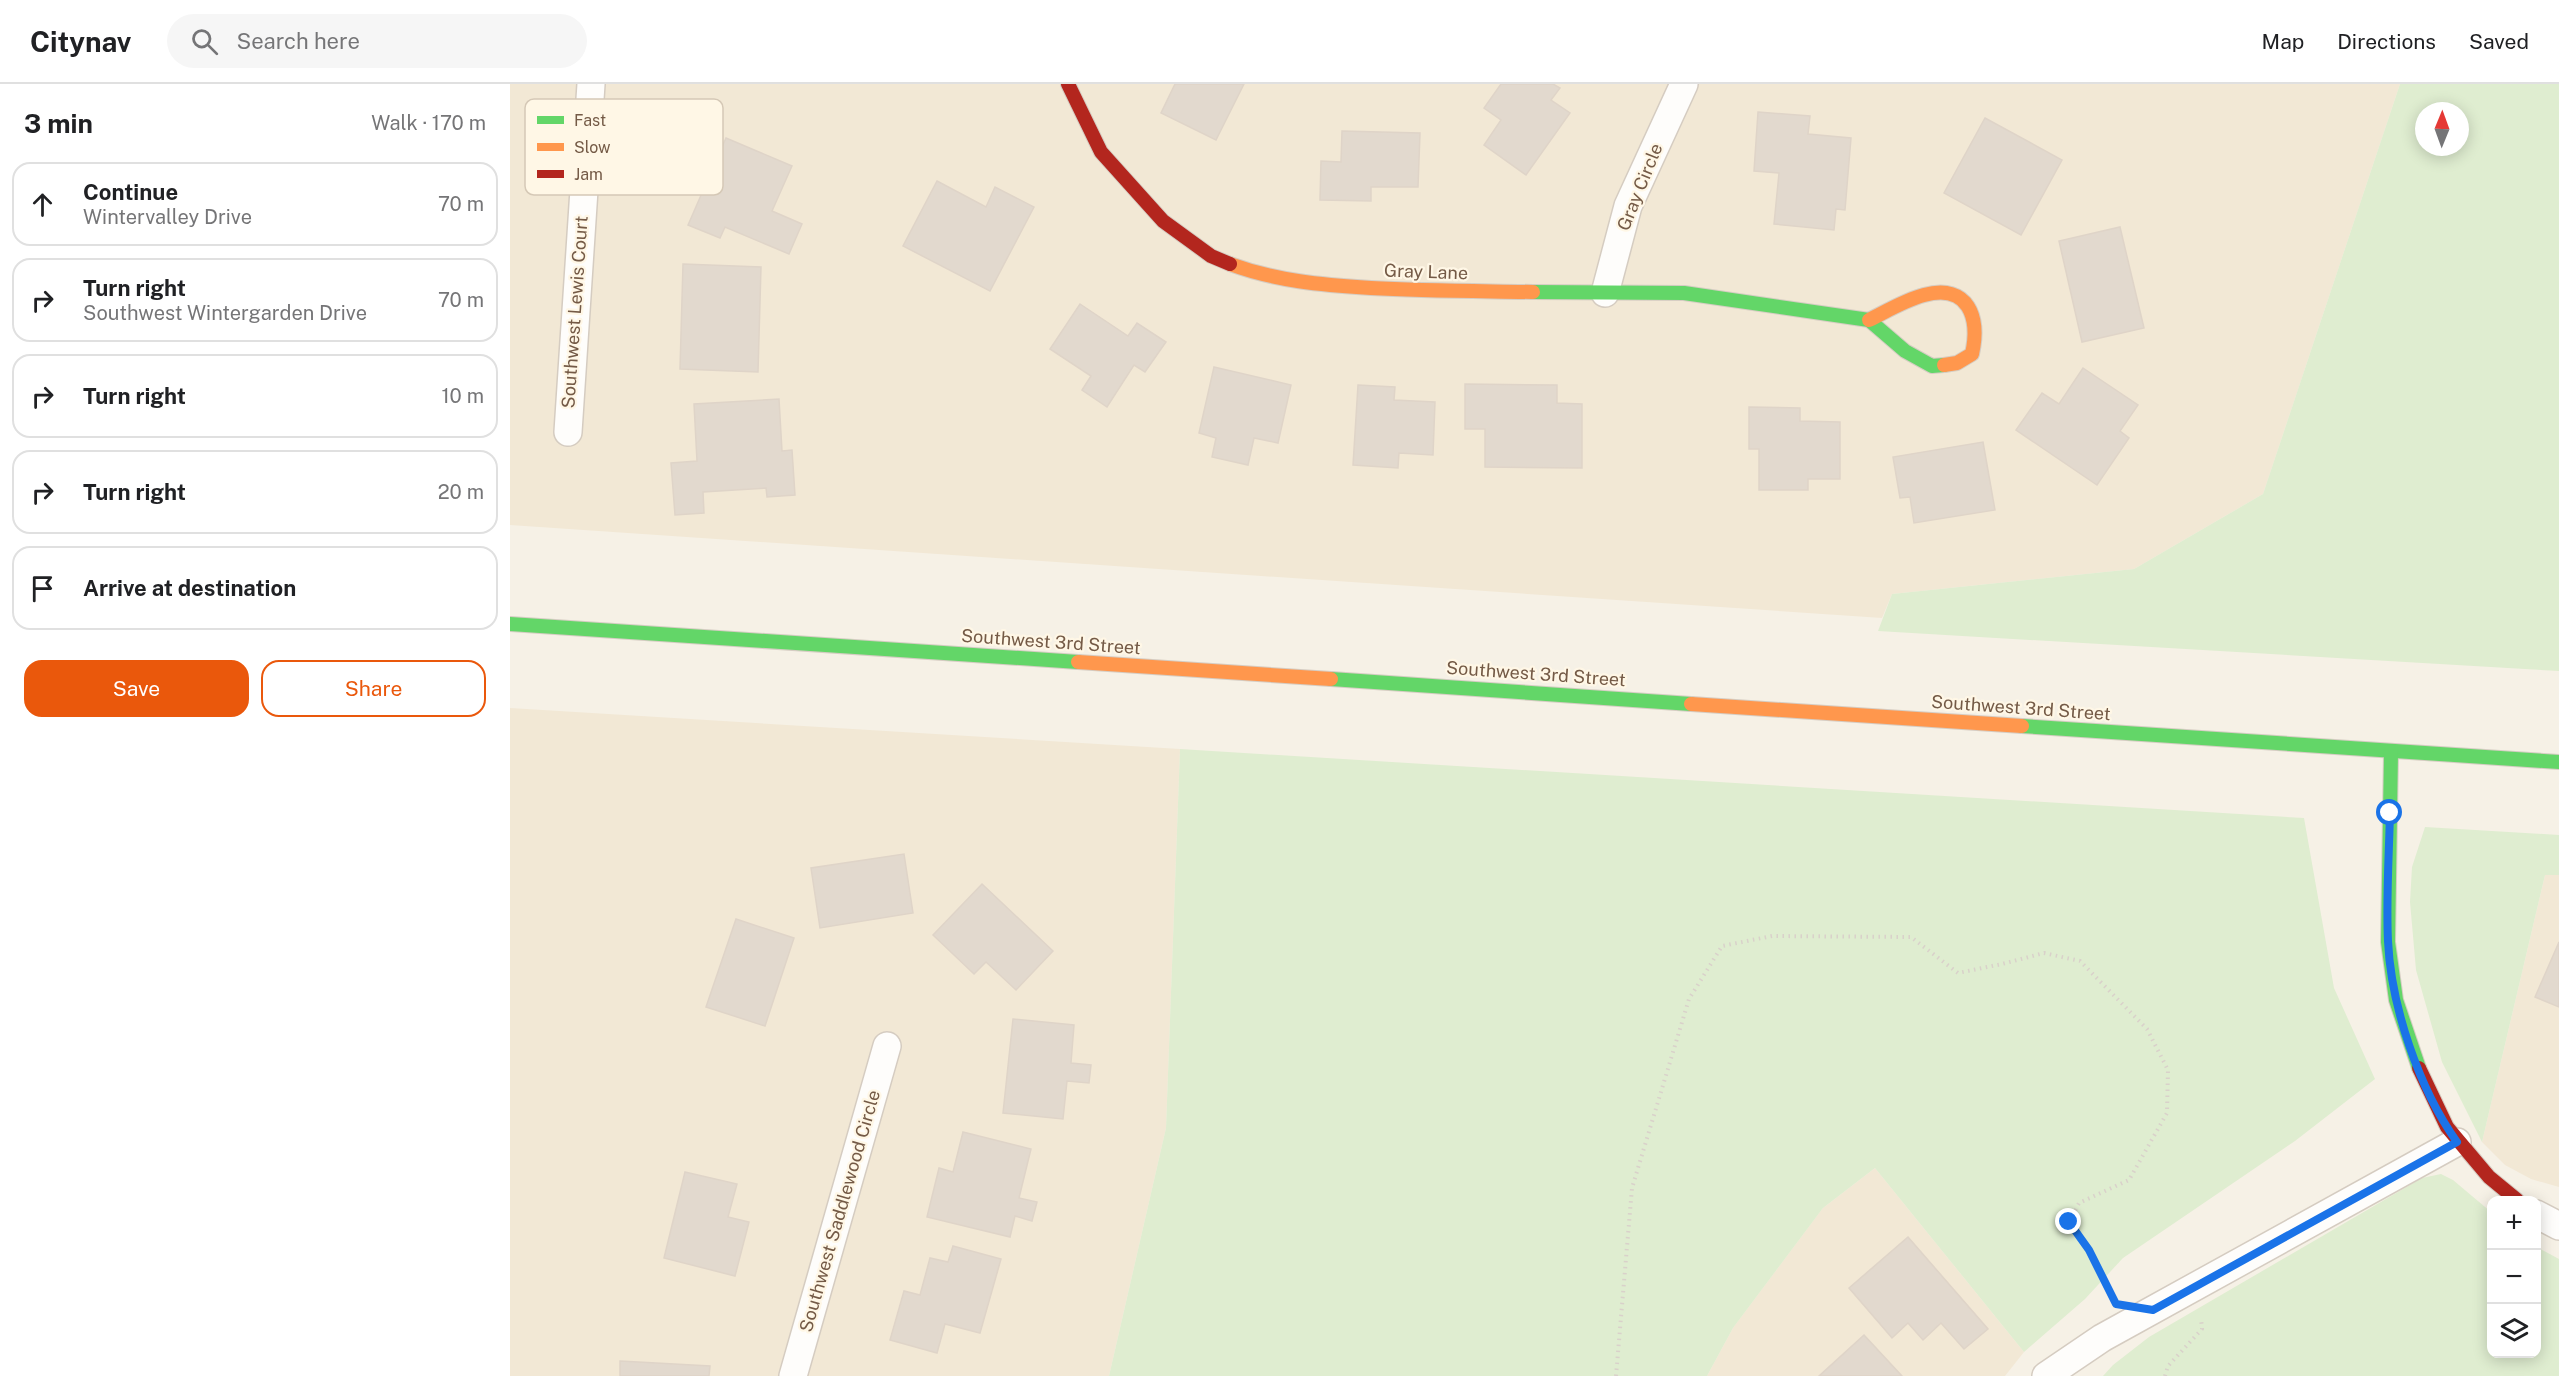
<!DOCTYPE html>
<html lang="en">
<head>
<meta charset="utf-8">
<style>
  :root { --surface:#fff; --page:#f6f6f6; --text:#202124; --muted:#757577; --line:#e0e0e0; --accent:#ea580c }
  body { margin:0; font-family:"Public Sans",sans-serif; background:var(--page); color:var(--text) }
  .controls { position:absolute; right:18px; bottom:18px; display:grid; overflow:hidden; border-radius:12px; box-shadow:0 3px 15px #0003 }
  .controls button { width:54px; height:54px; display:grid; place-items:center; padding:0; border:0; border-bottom:2px solid var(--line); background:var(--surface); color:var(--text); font:30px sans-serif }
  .compass { position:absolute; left:1905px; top:18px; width:54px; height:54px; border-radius:50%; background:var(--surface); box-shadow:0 3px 15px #0003; rotate:1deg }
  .stop { position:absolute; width:18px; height:18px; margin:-14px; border:4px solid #1a73e8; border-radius:50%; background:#fff }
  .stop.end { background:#1a73e8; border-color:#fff; box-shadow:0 2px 6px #0008 }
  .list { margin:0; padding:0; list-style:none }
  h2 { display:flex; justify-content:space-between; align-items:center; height:78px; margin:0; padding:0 24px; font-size:26px }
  h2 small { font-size:20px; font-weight:400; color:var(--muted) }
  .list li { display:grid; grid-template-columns:39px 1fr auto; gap:18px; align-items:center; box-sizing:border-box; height:84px; margin:0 12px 12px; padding:0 12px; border:2px solid var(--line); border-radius:18px }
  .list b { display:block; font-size:22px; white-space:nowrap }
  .list p { margin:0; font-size:20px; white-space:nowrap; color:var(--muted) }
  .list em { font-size:20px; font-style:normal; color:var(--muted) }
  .actions { display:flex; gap:12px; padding:18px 24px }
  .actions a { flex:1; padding:14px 0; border:2px solid var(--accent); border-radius:18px; text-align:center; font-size:21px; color:var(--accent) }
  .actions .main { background:var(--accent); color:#fff }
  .icon { flex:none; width:33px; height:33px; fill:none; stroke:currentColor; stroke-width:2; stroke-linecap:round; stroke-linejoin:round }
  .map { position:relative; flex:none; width:2049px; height:1292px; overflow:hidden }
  header { display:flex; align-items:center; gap:36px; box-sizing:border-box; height:84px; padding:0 30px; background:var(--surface); border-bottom:2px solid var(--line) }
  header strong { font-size:28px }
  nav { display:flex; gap:33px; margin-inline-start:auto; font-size:21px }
  .search { width:420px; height:54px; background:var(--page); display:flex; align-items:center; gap:15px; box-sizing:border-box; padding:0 21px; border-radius:33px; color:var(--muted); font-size:22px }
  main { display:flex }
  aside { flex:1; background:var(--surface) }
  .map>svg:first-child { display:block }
  .residential { fill:#f2e8d5 }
  .green { fill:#dfedd0; fill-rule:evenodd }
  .building { fill:#e2d9ce; stroke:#dfd4c8; stroke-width:1.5 }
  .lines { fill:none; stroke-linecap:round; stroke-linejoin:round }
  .street-casing { stroke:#d5ccc1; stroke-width:30 }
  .fast-casing { stroke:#d6cdc3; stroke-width:16 }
  .slow-casing { stroke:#d6cdc3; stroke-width:16 }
  .jam-casing { stroke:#d6cdc3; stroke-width:16 }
  .path { stroke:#d9d1ca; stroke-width:4; stroke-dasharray:1.5 4.5; stroke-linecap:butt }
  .street { stroke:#fefdfb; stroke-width:27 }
  .fast { stroke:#63d668; stroke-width:14 }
  .slow { stroke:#ff974d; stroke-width:14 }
  .jam { stroke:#b3261e; stroke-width:14 }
  .route { stroke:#1a73e8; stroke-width:8 }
  .labels { text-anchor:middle; stroke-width:4.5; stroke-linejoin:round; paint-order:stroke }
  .street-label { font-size:18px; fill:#745a46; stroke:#fff7e6 }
  .key { fill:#fff7e6; stroke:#d5c8b6; stroke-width:1.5 }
  .key-label { font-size:16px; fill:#745a46 }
</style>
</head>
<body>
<header>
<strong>Citynav</strong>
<div class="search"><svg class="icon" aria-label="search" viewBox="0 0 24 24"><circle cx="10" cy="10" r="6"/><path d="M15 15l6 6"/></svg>Search here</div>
<nav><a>Map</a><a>Directions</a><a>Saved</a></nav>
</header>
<main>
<aside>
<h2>3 min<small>Walk · 170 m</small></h2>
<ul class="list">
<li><svg class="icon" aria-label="ahead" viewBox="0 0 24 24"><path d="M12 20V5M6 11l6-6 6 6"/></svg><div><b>Continue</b><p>Wintervalley Drive</p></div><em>70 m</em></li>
<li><svg class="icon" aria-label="right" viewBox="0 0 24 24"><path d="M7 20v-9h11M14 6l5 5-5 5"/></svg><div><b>Turn right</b><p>Southwest Wintergarden Drive</p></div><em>70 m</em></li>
<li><svg class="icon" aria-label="right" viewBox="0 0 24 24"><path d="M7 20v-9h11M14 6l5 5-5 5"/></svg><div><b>Turn right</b></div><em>10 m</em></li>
<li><svg class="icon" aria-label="right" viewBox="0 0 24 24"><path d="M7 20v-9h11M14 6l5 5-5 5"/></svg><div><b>Turn right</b></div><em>20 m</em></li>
<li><svg class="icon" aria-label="arrive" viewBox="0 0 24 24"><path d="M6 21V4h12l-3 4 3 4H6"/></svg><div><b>Arrive at destination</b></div></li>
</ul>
<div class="actions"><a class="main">Save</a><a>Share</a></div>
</aside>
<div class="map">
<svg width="2049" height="1292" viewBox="0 0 2049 1292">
  <rect width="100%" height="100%" fill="#f6f1e6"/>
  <!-- residential -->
  <g class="residential">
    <polygon points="0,0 1890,0 1753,410 1624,485 1382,510 1372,534 0,441"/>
    <polygon points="0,624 670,665 656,1044 599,1292 0,1292"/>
    <polygon points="2035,791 2049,791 2049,1103 2021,1095 1995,1081 1972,1058"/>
    <polygon points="1365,1084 1514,1268 1495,1292 1197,1292 1223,1244 1313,1124"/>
  </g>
  <!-- green -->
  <g class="green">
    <path d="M1890,0H2049V587L1368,547L1382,510L1624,485L1753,410ZM1914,27H1950V63H1914Z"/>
    <polygon points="670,665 1794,734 1824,904 1865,995 1785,1057 1613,1174 1575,1215 1514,1268 1365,1084 1313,1124 1223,1244 1197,1292 599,1292 656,1044"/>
    <polygon points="1915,743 2049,751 2049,791 2035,791 1972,1058 1932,978 1906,886 1900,818 1902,783"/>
    <polygon points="1931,1090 1943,1096 1981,1128 1982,1270 2026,1270 2027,1163 2049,1175 2049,1292 1593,1292 1603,1281 1639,1253 1912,1094"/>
  </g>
  <!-- building -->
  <g class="building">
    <polygon points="665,0 734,0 706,56 651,29"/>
    <polygon points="991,0 1043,0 1050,4 1041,16 1060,29 1016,91 974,61 991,36 974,24"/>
    <polygon points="1248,28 1300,32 1298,50 1341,54 1335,126 1326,125 1324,146 1264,140 1269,89 1244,87"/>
    <polygon points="1475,34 1552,76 1511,151 1434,109"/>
    <polygon points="832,47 910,49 908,103 861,103 861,117 810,116 811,77 831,78"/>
    <polygon points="216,54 282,82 262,127 292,140 279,170 215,143 210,154 178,141"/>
    <polygon points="427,97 476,123 485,103 524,123 480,207 393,162"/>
    <polygon points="1610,143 1634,244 1572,258 1549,157"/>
    <polygon points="173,180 251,183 248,288 170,285"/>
    <polygon points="570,220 618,252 627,239 656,258 635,288 624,281 597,323 572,306 581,292 540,265"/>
    <polygon points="704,283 781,301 768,359 744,354 738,381 702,373 706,354 689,349"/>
    <polygon points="1573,284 1628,321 1610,347 1619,354 1587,401 1506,346 1532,309 1549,320"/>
    <polygon points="955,300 1047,301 1047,319 1072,320 1072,384 975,383 975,345 955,345"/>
    <polygon points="848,301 885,303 884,316 925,318 923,371 889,369 888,384 843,381"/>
    <polygon points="269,315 272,367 282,366 285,411 257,413 256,404 193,408 194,429 165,431 161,379 187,377 184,320"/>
    <polygon points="1239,323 1290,324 1290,337 1330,338 1330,395 1298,395 1298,406 1249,406 1249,365 1239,365"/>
    <polygon points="1473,358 1485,426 1404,439 1400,413 1390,414 1383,373"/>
    <polygon points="394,770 403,829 310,844 301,784"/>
    <polygon points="472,800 543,867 506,906 476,878 464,890 423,851"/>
    <polygon points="226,835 284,854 255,942 196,923"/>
    <polygon points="2049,858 2049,923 2025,913"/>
    <polygon points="503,935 564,941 561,979 581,981 579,999 557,997 553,1035 493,1029"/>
    <polygon points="453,1048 521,1065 509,1114 527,1118 522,1137 505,1132 500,1153 417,1133 429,1084 443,1088"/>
    <polygon points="175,1088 227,1100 218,1133 239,1138 225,1192 154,1174"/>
    <polygon points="1398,1153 1478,1245 1454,1265 1431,1239 1413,1256 1398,1239 1382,1254 1339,1204"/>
    <polygon points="443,1162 491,1175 470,1249 435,1240 427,1269 380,1256 394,1207 410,1211 420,1174 438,1178"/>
    <polygon points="1354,1251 1392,1292 1309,1292"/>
    <polygon points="110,1277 200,1282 199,1292 110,1292"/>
  </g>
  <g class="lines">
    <defs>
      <g id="street">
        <polyline points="1095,209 1118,122 1174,0"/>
        <polyline points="58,348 81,0"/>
        <polyline points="2026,1130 2049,1142"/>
        <polyline points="283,1292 377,962"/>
        <polyline points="1536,1292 1592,1254 1947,1058"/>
      </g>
      <g id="fast">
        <polyline points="1023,208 1174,209 1359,236 1395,267 1422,282 1434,281"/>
        <polyline points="0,540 568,578"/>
        <polyline points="821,595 1181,620"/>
        <polyline points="1512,642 2049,678"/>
        <polyline points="1881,668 1878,858 1886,916 1909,984"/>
      </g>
      <g id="slow">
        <path d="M720,180C766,197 812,201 861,204C915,207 968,207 1023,208"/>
        <path d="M1359,236C1377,227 1395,216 1414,211C1459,199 1470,234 1462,270L1447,279L1434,281"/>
        <polyline points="568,578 821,595"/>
        <polyline points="1181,620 1512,642"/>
      </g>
      <g id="jam">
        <polyline points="558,0 591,68 653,137 701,172 720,180"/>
        <polyline points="1909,984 1937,1043 1979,1093 2007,1116"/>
      </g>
    </defs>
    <!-- street casing -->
    <use href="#street" class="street-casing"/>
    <!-- fast casing -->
    <use href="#fast" class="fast-casing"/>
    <!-- slow casing -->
    <use href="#slow" class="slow-casing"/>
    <!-- jam casing -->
    <use href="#jam" class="jam-casing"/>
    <!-- path -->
    <g class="path">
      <polyline points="1106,1292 1122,1104 1179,915 1212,862 1262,852 1401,853 1448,889 1492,880 1534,869 1570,877 1637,945 1658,986 1657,1029 1619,1096 1569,1119 1559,1139 1579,1166 1602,1213"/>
      <polyline points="1655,1292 1658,1282 1692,1245 1691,1234"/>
    </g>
    <!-- street -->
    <use href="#street" class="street"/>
    <!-- fast -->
    <use href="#fast" class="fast"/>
    <!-- slow -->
    <use href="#slow" class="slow"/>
    <!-- jam -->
    <use href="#jam" class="jam"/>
  </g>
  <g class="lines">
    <!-- route -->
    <path class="route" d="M1559,1138L1579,1166L1606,1220L1643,1226L1947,1058C1909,1005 1881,922 1878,857C1876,814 1879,771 1880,729"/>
  </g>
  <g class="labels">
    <!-- street labels -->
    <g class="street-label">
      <text transform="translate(1130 103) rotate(-68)" y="6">Gray Circle</text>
      <text transform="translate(916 188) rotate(2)" y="6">Gray Lane</text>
      <text transform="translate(65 228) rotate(-86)" y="6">Southwest Lewis Court</text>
      <text transform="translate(541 558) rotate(4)" y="6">Southwest 3rd Street</text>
      <text transform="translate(1026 590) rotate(4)" y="6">Southwest 3rd Street</text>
      <text transform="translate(1511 624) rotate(4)" y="6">Southwest 3rd Street</text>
      <text transform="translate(330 1127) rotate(-74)" y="6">Southwest Saddlewood Circle</text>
    </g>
  </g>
  <!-- legend -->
  <rect x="15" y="15" width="198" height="96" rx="9" class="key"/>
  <rect x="27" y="32" width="27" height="8" fill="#63d668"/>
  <rect x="27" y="59" width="27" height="8" fill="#ff974d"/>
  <rect x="27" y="86" width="27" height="8" fill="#b3261e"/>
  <g class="key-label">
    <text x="64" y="42">Fast</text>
    <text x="64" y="69">Slow</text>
    <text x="64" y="96">Jam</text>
  </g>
</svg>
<div class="controls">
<button>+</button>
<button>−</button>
<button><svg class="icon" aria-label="layers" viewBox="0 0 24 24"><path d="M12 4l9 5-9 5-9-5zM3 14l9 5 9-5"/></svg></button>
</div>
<svg class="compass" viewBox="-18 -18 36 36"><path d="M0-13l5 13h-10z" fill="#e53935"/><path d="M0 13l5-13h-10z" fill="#757577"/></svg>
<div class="stop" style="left:1880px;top:729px"></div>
<div class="stop end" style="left:1559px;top:1138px"></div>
</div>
</main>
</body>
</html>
